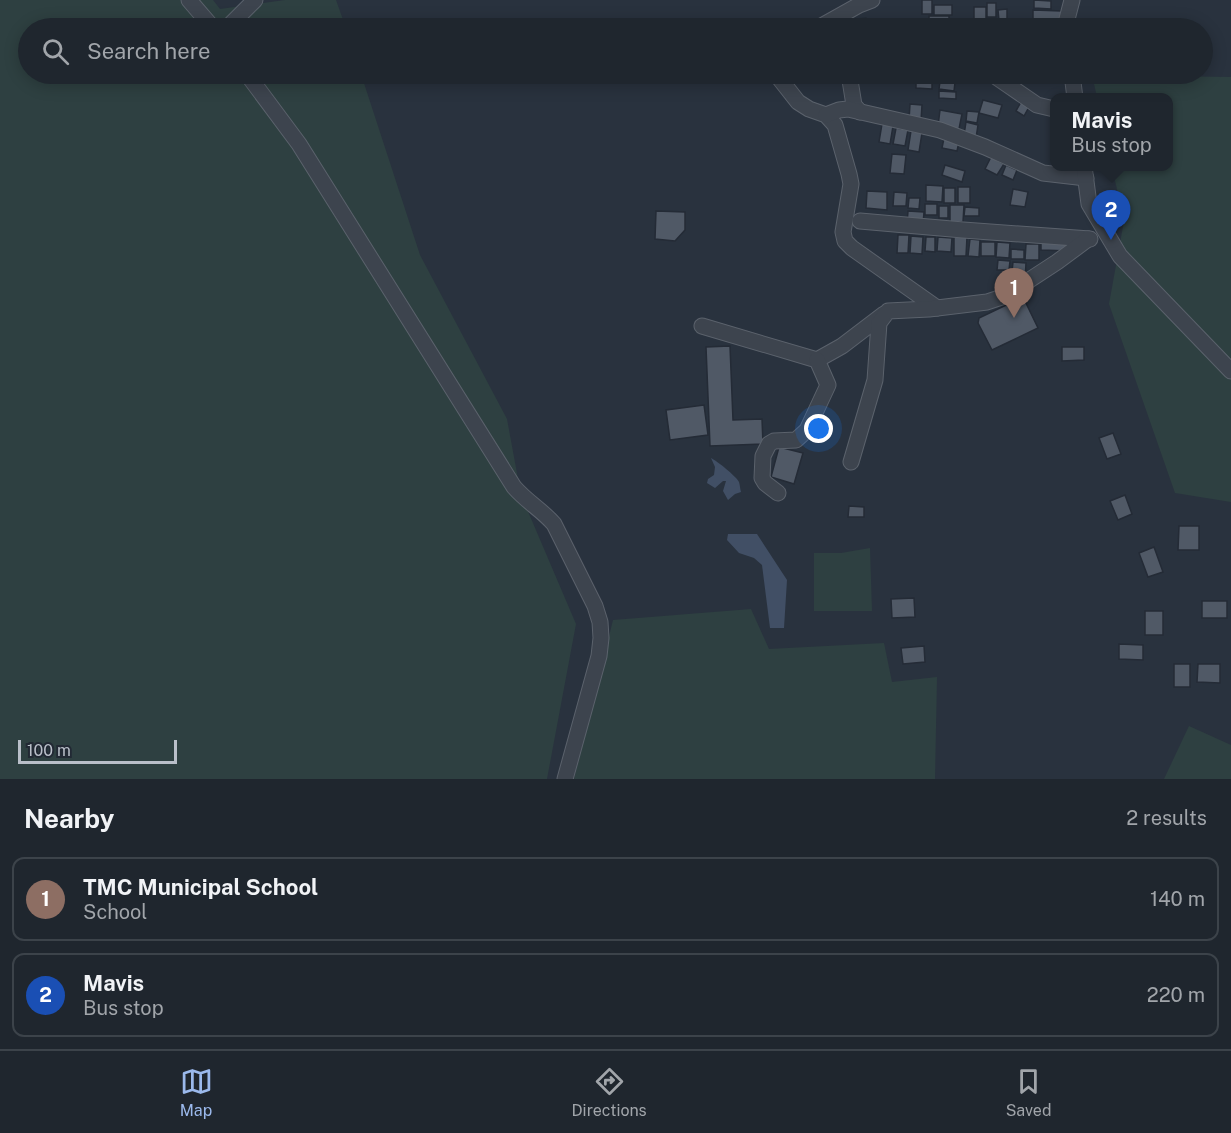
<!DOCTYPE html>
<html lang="en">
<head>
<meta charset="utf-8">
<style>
  :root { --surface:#1f262e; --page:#272e36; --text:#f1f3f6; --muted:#a1a5aa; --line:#3c434a; --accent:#9bb9ec }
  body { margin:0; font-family:"Public Sans",sans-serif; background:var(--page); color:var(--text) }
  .scale { position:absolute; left:18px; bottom:15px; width:159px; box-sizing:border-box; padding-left:6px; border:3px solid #b9bfc9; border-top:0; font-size:16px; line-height:21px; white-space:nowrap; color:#b9bfc9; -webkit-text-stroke:4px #222934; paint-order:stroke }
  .you { position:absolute; left:819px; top:429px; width:21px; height:21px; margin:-15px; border:4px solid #fff; border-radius:50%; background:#1a73e8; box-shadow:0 0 0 9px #1a73e833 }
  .badge { display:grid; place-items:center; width:39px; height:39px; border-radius:50%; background:var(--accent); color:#fff; font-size:20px; font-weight:700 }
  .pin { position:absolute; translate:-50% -50px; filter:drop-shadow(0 2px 3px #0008) }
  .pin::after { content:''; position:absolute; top:32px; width:21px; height:18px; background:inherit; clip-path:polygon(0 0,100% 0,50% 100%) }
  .popup { position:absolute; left:1050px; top:93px; width:123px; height:78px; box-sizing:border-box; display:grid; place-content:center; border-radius:12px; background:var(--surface); filter:drop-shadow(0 2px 4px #0005); font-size:20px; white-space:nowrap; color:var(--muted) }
  .popup b { font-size:22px; color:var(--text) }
  .popup::after { content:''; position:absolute; left:50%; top:100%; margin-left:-12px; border:12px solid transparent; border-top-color:var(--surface) }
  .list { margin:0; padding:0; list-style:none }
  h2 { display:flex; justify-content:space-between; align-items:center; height:78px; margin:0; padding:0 24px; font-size:26px }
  h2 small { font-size:20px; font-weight:400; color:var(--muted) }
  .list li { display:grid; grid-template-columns:39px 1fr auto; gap:18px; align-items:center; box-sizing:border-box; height:84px; margin:0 12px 12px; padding:0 12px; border:2px solid var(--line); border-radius:12px }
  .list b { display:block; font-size:22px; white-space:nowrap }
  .list p { margin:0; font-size:20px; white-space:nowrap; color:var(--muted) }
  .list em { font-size:20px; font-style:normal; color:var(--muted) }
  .icon { flex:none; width:33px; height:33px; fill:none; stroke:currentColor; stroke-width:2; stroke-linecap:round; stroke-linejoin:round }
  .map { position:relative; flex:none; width:1231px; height:779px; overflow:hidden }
  .search { position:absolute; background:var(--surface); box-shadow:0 3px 15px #0003; left:18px; right:18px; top:18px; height:66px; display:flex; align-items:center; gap:15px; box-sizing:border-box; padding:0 21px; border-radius:33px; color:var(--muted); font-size:22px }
  .sheet { height:270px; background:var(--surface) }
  nav { display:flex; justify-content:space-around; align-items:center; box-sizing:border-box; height:84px; border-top:2px solid var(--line); background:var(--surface); font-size:16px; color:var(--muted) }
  nav a { display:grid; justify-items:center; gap:3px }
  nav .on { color:var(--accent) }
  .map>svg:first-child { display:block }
  .green { fill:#2e4041 }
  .water { fill:#414f65 }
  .building { fill:#505966; stroke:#242b36; stroke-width:1.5 }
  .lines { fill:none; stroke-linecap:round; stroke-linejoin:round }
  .minor-casing { stroke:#5b626c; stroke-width:17 }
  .minor { stroke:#3d444e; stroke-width:15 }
</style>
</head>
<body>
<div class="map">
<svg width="1231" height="779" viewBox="0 0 1231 779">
  <rect width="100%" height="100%" fill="#29323e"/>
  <!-- green -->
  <g class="green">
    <polygon points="0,0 213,0 220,9 285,0 336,0 346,28 28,28 28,74 361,74 420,255 507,419 521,495 576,624 547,779 0,779"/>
    <polygon points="1092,75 1231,77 1231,502 1175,493 1109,304 1124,221 1112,167 1168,166 1168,98 1097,97"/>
    <polygon points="870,548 872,611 814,611 814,553 841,553"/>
    <polygon points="751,609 769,649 884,643 892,682 937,677 935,779 574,779 613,620"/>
    <polygon points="1189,726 1231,745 1231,779 1164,779"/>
  </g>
  <!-- water -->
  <g class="water">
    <path d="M711,458C717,461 736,476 739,482C740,485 740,489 741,492L735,494L728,500L723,491L726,481H723L715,488L707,483L708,479L714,475L715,467Z"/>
    <polygon points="728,534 757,534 787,580 784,628 770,628 762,565 754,558 739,553 727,540"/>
  </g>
  <!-- building -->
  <g class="building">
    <rect x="922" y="0" width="10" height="14"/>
    <polygon points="1034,0 1051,1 1051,9 1034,8"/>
    <rect x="987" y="3" width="9" height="14"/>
    <rect x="934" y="5" width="18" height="10"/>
    <rect x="974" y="7" width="12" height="13"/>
    <polygon points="1007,9 1007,21 999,21 998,10"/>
    <polygon points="1033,10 1062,11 1061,24 1033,22"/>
    <rect x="929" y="16" width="20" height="12"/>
    <polygon points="866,18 867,28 857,28 857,19"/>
    <polygon points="916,74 932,74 932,89 916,88"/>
    <polygon points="941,74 956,74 954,91 939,89"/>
    <polygon points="939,91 956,92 956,99 939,98"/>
    <polygon points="983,100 1002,105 998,118 979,113"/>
    <polygon points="1021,102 1029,107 1024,116 1016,111"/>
    <polygon points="910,104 922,105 921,121 909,120"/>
    <polygon points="940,110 962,114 959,129 938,126"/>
    <polygon points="967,111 979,112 977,123 966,121"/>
    <polygon points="966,122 978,125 976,138 964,135"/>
    <polygon points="882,124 893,126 890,144 879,142"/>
    <polygon points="896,128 908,130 905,146 893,144"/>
    <polygon points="911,131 922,133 919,152 908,150"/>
    <polygon points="944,138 959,142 957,151 942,148"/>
    <polygon points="892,154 906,155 904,174 890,173"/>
    <polygon points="991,157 1004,164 997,175 985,169"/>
    <polygon points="945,165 965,171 962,182 942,175"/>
    <polygon points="1006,165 1017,170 1013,180 1002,175"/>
    <polygon points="926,185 943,186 942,202 926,201"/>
    <rect x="958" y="187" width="12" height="16"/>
    <rect x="944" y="188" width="11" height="15"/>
    <polygon points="1013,189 1028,192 1025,207 1010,205"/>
    <polygon points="867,191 887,192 887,210 866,208"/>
    <polygon points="894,192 907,193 906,206 893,206"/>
    <polygon points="909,198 920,198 919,209 908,208"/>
    <rect x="925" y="204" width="12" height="11"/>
    <polygon points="950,205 964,205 963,222 950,222"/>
    <rect x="939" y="206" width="9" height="12"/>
    <polygon points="965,207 979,208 979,216 964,216"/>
    <polygon points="656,211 685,212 685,230 675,241 655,239"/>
    <polygon points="908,211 924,212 923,225 907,224"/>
    <polygon points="898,235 909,235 908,253 897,253"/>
    <polygon points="911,236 923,237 922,254 910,253"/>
    <polygon points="926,237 935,237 935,252 925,251"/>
    <polygon points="938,237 952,238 951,252 937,251"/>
    <polygon points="954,237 967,237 966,256 954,256"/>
    <polygon points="970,239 980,240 979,257 968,256"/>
    <polygon points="1041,239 1070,240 1070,251 1041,250"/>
    <rect x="981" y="242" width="14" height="14"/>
    <polygon points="997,242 1010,243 1009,258 996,257"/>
    <polygon points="1026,244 1039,244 1039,260 1025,260"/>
    <polygon points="1011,249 1024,250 1024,259 1011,259"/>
    <polygon points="998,260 1010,261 1009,270 997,270"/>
    <polygon points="1013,262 1026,263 1025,282 1011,281"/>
    <polygon points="1023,297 1038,328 992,350 978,323 979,318"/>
    <polygon points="730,346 733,420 762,419 763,444 710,446 706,347"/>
    <polygon points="1062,347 1084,347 1084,360 1062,361"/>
    <polygon points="704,405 708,435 670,440 666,410"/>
    <polygon points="1113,433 1121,454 1107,459 1099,438"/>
    <polygon points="779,447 803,453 794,484 771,477"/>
    <polygon points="1125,495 1132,514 1118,520 1110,501"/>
    <polygon points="849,506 864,507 864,517 848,517"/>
    <polygon points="1179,526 1199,526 1199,550 1178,550"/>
    <polygon points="1154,547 1163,572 1148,577 1139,553"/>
    <polygon points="914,598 915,617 892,618 891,599"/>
    <rect x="1202" y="601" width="25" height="17"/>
    <rect x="1145" y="611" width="18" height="24"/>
    <polygon points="1119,644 1143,645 1143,660 1119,659"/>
    <polygon points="924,646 925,662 903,664 901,648"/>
    <rect x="1174" y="664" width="16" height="23"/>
    <polygon points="1198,664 1220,664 1220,683 1197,682"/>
  </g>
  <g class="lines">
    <defs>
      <g id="minor">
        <polyline points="189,0 213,28"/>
        <polyline points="227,28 255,0"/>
        <polyline points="818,28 859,5 872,0"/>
        <polyline points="1066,28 1066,23 1072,0"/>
        <path d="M247,74L299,144L514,487C527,502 542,510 554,524L595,606L600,622L601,638L599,656L565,779"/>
        <polyline points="776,74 798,102 809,109 826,115 835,125 849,174 851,184 843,232 845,241 852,248 937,308"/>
        <polyline points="849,74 854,105 860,112"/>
        <polyline points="992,74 1037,105 1054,109"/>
        <polyline points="1072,74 1075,98"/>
        <polyline points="826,115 839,110 848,109 940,130 985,147 1043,173 1086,178"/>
        <polyline points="1084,166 1089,204 1120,256 1231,371"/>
        <polyline points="860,221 963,230 1090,239"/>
        <polyline points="702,326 817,360 842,346 884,314"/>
        <polyline points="851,462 875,380 879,323 888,311 929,309 987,302 1005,296 1057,262 1088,239"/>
        <polyline points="778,493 765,483 762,478 763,456 769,444 774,441 796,440 807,430 828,385 817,360"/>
      </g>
    </defs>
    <!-- minor casing -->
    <use href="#minor" class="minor-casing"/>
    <!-- minor -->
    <use href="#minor" class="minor"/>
  </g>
</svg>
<div class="scale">100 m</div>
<div class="you"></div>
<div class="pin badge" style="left:1014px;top:318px;background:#8d6e63">1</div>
<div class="pin badge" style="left:1111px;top:240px;background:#1a4fb4">2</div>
<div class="popup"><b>Mavis</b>Bus stop</div>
<div class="search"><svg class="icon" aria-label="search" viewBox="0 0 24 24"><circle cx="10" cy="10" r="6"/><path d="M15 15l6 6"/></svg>Search here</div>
</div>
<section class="sheet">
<h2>Nearby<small>2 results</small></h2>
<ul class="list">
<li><span class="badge" style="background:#8d6e63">1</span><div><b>TMC Municipal School</b><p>School</p></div><em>140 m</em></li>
<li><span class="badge" style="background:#1a4fb4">2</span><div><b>Mavis</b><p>Bus stop</p></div><em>220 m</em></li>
</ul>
</section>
<nav>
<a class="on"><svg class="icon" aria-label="map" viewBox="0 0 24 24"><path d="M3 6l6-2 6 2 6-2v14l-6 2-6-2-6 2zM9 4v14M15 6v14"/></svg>Map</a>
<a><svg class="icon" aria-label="directions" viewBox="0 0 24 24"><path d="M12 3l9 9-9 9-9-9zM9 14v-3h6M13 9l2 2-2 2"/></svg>Directions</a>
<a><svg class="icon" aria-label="saved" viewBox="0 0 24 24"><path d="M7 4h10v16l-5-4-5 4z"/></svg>Saved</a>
</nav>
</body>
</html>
